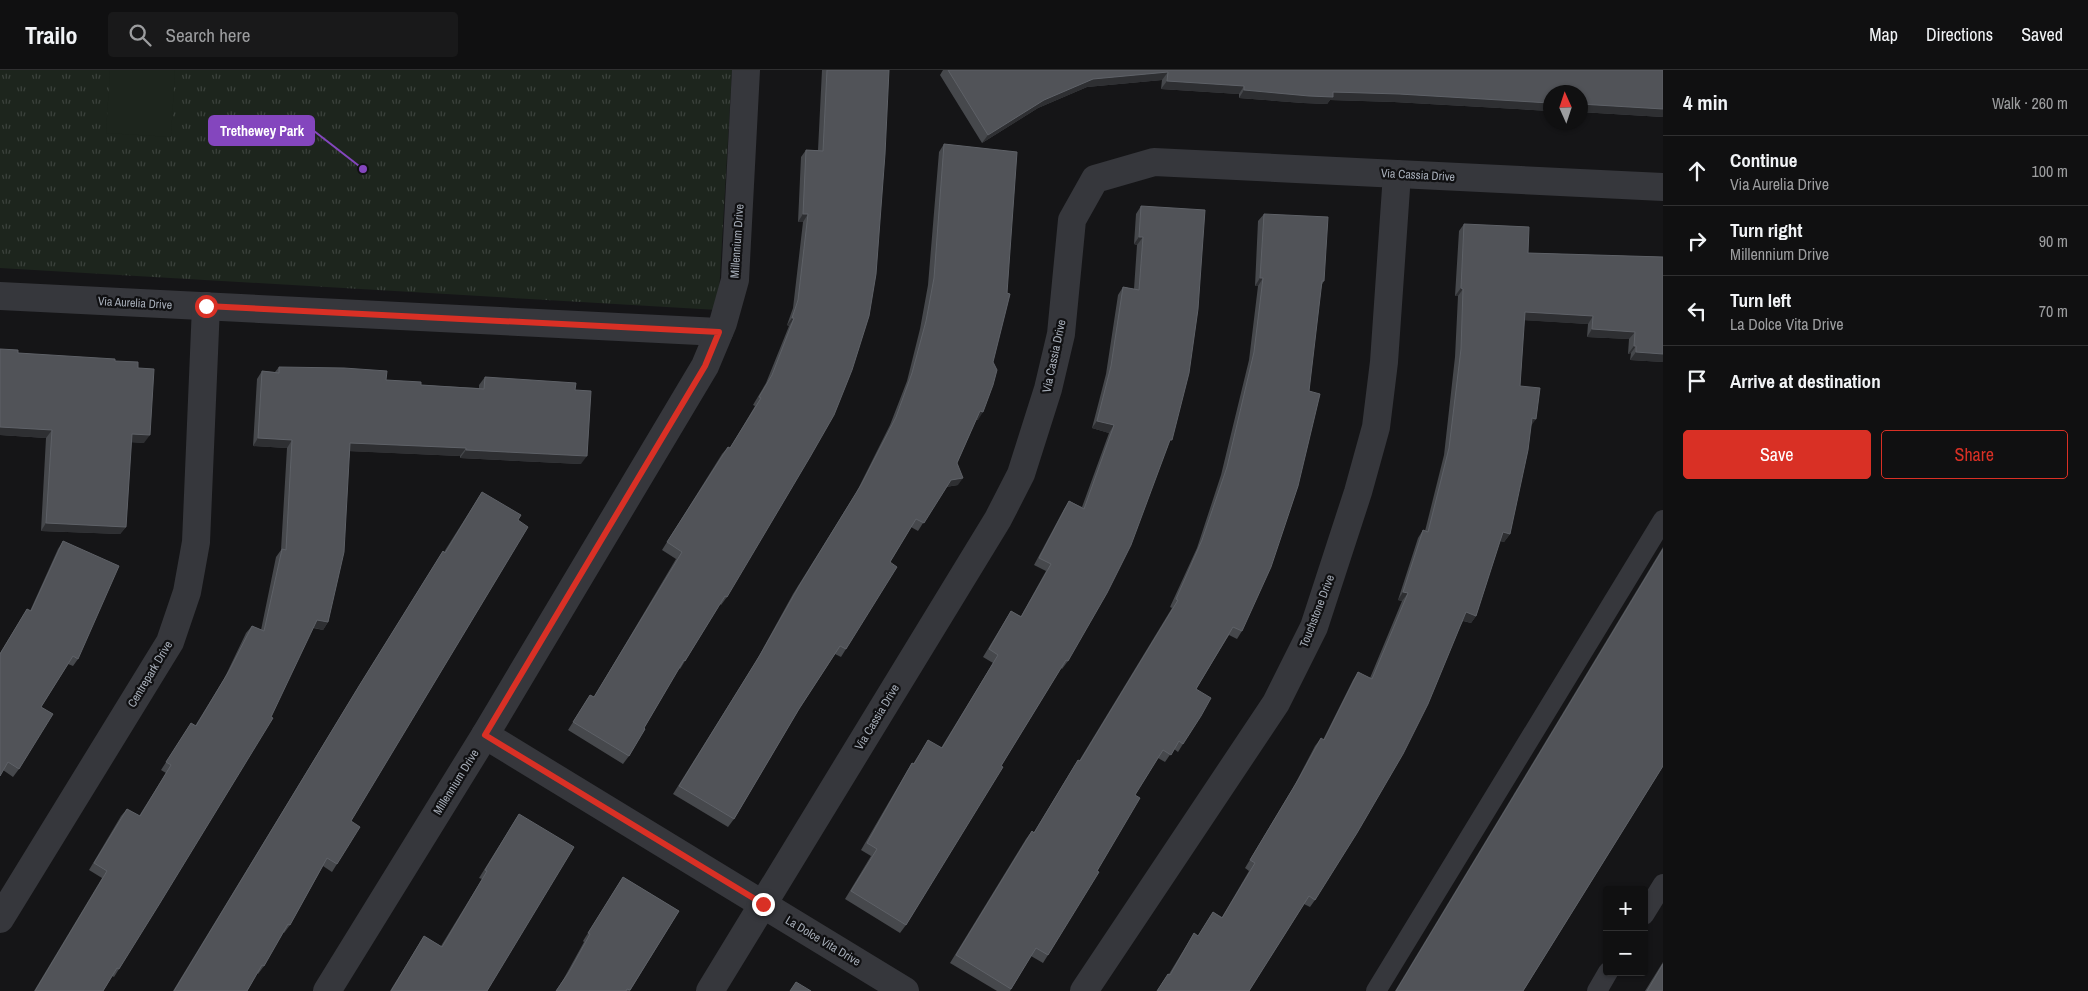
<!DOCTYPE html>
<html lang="en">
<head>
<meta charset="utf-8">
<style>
  :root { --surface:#101011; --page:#19191a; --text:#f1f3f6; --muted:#9c9d9f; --line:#303031; --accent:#d93025 }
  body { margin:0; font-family:"Archivo Narrow",sans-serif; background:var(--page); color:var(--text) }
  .controls { position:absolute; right:15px; bottom:15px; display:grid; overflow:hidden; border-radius:5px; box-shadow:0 1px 4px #0004 }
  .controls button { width:45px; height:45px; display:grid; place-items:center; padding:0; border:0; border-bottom:1px solid var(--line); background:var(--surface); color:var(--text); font:25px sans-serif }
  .compass { position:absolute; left:1543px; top:15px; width:45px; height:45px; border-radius:50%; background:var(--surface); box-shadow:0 1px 4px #0004; rotate:357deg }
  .stop { position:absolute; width:15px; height:15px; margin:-11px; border:4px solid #d93025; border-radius:50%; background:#fff }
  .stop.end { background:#d93025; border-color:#fff; box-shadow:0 1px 5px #0008 }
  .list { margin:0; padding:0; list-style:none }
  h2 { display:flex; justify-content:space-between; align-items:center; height:65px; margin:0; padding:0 20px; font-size:21px }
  h2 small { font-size:16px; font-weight:400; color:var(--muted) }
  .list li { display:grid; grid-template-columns:32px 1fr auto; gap:15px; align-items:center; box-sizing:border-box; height:70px; padding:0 20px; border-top:1px solid var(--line) }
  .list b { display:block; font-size:19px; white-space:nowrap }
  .list p { margin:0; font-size:16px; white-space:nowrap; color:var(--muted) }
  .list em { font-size:16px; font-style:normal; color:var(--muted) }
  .actions { display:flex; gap:10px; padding:15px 20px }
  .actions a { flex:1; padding:11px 0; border:1px solid var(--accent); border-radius:5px; text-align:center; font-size:18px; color:var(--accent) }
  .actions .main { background:var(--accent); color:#fff }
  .icon { flex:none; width:28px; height:28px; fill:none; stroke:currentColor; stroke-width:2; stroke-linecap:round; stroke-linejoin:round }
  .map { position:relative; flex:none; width:1663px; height:921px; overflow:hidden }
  header { display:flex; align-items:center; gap:30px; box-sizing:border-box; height:70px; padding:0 25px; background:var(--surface); border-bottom:1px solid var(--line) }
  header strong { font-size:24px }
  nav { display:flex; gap:28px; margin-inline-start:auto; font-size:18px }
  .search { width:350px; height:45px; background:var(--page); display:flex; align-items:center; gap:12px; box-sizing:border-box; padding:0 18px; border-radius:5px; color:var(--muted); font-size:19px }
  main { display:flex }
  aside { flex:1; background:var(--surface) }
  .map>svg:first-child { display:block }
  .park { fill:url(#park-tufts) }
  .garden { fill:#1d251d }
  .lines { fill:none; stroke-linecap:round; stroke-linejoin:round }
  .service { stroke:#36373c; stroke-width:20 }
  .minor { stroke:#36373c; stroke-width:28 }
  .wall { fill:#46484c }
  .shaded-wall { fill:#2e2f32 }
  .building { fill:#515358; stroke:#5e6167 }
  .route { stroke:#d93025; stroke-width:6 }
  .labels { text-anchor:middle; stroke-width:4.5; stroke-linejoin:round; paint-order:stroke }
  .street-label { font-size:12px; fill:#a6adb8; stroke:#101012 }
  .leader { fill:none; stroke:#8446be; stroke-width:2 }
  .callout-dot { fill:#8446be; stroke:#101012; stroke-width:2 }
  .callout { fill:#8446be; stroke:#8446be; stroke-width:2 }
  .callout-label { font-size:14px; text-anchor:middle; font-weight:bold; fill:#fff }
</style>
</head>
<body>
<header>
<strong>Trailo</strong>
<div class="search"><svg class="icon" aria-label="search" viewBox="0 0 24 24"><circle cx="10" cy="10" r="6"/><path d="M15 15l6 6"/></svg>Search here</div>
<nav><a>Map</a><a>Directions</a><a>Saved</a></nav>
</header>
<main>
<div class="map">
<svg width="1663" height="921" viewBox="0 0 1663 921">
  <defs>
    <pattern id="park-tufts" width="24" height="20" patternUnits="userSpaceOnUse" patternTransform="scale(1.25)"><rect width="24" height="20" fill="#1d251d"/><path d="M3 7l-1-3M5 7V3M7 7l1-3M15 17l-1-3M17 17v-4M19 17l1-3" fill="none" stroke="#3b423c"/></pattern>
  </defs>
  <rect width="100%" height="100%" fill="#151517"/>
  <!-- park -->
  <polygon class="park" points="0,0 732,0 718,240 0,198"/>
  <!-- garden -->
  <polygon class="garden" points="110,0 175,0 171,67 106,63"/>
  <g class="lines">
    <!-- service -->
    <g class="service">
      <polyline points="1644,845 1663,814"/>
      <polyline points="1376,921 1663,450"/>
      <polyline points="1597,921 1608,902"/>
    </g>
    <!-- minor -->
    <g class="minor">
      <polyline points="0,226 719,262"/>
      <polyline points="485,665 905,921"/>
      <polyline points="0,849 170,572 187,522 196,472 206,236"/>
      <polyline points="327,921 485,665 705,296 723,253 735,210 746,0"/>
      <polyline points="710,921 998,449 1021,404 1048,319 1061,264 1072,150 1095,109 1154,92 1663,117"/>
      <polyline points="1084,921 1276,633 1314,557 1358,422 1376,357 1384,292 1397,104"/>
    </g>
  </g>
  <!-- wall -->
  <g class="wall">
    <polygon points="822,0 889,0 727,527 721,535 720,534 685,591 680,599 679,598 644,658 629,686 623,694 568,660 590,625 594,627 676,489 662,480 722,384 728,377 730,378 755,336 753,335 766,313 789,256 787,255 793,238 803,152 798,152 801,87 806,80 818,80"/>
    <polygon points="943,0 1663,0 1663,47 1580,42 1580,22 1550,22 1550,41 1394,32 1330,30 1327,34 1303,33 1239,28 1239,24 1161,19 1162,10 1087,17 1038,38 982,73 940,5"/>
    <polygon points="944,74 978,350 976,350 957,393 958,415 946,417 918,461 911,457 890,492 846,579 841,587 835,584 799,639 734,749 728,757 673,724 755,593 793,524 856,423 890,355 907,311 920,259 928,215 939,82"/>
    <polygon points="1141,136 1168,376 1068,591 1062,599 1061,598 1001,696 906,855 900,863 845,829 871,786 861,780 907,701 912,693 913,694 928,670 941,678 993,593 983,587 1006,549 1011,541 1021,546 1046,501 1034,495 1064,439 1069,431 1082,437 1109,363 1092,358 1106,304 1118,225 1123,217 1134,219 1137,175 1134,174 1136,144"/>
    <polygon points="1264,144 1324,211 1321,216 1242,561 1237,569 1229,565 1196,619 1183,674 1178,682 1174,679 1165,692 1158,688 1135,725 1097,801 1048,885 1043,893 1031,886 1010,921 997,921 950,893 1026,769 1032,761 1034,762 1073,698 1078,690 1079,691 1172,538 1170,537 1197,478 1221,405 1249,290 1258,216 1255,216 1258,151"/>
    <polygon points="1464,154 1528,183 1663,187 1663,292 1630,290 1631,283 1628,284 1629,269 1587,267 1588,254 1524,250 1520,316 1531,356 1510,464 1504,472 1500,471 1476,546 1471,553 1463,551 1315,830 1310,837 1304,834 1249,921 1157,921 1168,904 1169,904 1194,863 1198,866 1213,842 1222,847 1249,801 1245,798 1293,718 1315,676 1321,668 1323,670 1353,610 1358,602 1370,608 1402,531 1398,530 1418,468 1423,460 1425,461 1444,385 1455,287 1458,226 1455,226 1459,161"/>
    <polygon points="0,279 18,283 115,291 138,298 144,373 131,372 126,457 120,464 41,461 46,368 0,365"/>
    <polygon points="279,297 386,310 421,315 479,318 479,315 485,307 575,320 581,394 460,388 460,386 350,381 328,552 323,560 313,558 119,899 114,907 112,906 103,921 34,921 102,808 89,800 121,746 127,739 139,746 166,703 161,700 191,653 195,656 224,609 246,563 252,556 261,560 276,487 281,480 287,378 253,376 257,309 262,301 275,302"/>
    <polygon points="482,422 351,751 337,794 332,802 323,796 290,855 284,863 283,862 264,896 258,904 257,903 247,921 173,921 354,624 438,489 443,481 444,482"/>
    <polygon points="63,471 78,589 73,596 68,594 41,637 19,699 13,707 3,700 0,706 0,583 27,539 30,541 58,479"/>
    <polygon points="1663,477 1663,696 1523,921 1395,921"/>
    <polygon points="519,744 487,921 390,921 424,866 441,876 482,809 479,808"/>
    <polygon points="623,807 679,841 630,921 556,921 563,910 584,872 583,871"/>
    <polygon points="1663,892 1663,921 1645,921"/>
  </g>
  <!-- shaded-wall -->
  <g class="shaded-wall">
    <polygon points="1168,2 1162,10 1087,17 1038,38 982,73 988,65 1044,30 1093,9"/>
    <polygon points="1167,11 1244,16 1239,24 1161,19"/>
    <polygon points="1244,20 1399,24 1550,33 1550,41 1394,32 1330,30 1327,34 1303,33 1239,28"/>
    <polygon points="1580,34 1663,39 1663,47 1580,42"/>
    <polygon points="803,144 808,144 803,152 798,152"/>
    <polygon points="1139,167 1143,167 1137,175 1134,174"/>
    <polygon points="1260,208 1263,208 1258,216 1255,216"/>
    <polygon points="1461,218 1463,219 1458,226 1455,226"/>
    <polygon points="1525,242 1593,246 1588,254 1519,250"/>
    <polygon points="792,248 794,248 789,256 787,255"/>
    <polygon points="1592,259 1635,262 1629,269 1587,267"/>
    <polygon points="1634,276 1636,276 1631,283 1628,284"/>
    <polygon points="1636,282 1663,284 1663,292 1630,290"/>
    <polygon points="980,341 983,342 978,350 975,349"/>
    <polygon points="1532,348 1536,349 1531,356"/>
    <polygon points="1097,351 1114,355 1109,363 1092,358"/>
    <polygon points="0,357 52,360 46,368 0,365"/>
    <polygon points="132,364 150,365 144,373 126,372"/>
    <polygon points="258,368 292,370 287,378 253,376"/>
    <polygon points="350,373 466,378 460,386 345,381"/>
    <polygon points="466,380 587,386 581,394 460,388"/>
    <polygon points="963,408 958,415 945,417 951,410"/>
    <polygon points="46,453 126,457 120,464 41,461"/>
    <polygon points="1503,462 1510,464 1504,472 1497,470"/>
    <polygon points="1403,522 1408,523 1402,531 1398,530"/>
    <polygon points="1466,542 1476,546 1471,553 1461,550"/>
    <polygon points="317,550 328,552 323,560 312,557"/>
  </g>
  <!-- building -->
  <g class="building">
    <polygon points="827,0 889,0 885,84 876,204 869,246 852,300 834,345 810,387 727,527 725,526 685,591 684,590 644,658 645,659 629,686 573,652 590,625 594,627 682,482 667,472 728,377 730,378 761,328 759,327 772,305 794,248 792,248 798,230 808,144 803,144 806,80 823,81"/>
    <polygon points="948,0 1663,0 1663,39 1580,34 1580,22 1550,22 1550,33 1399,24 1333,22 1333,27 1309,26 1244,20 1244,16 1167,11 1168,2 1093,9 1044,30 988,65"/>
    <polygon points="944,74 1017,82 1007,223 1010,224 993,292 997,300 993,315 983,342 980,341 957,393 963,408 951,410 924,453 916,449 890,492 897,497 846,579 840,576 799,639 734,749 679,716 760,585 799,516 861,415 896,347 912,303 926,251 934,208"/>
    <polygon points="1141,136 1205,140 1198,239 1189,303 1172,370 1170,370 1131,475 1107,523 1068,591 1066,590 1001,696 1003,697 906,855 851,821 877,779 867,773 912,693 914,694 928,670 942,678 998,585 989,579 1011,541 1021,547 1051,494 1039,488 1069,431 1084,439 1114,355 1097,351 1111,296 1123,217 1139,220 1143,167 1139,167"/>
    <polygon points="1264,144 1328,147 1324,211 1322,211 1309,321 1320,324 1298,416 1271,497 1242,561 1233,557 1196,619 1211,628 1201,646 1183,674 1179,671 1171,685 1163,680 1135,725 1140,728 1097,801 1099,802 1048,885 1036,878 1011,919 956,885 1032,761 1034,763 1078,690 1080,691 1178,530 1176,529 1202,470 1227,397 1254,282 1263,208 1260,208"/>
    <polygon points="1464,154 1529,157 1528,183 1663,187 1663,284 1636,282 1636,276 1634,276 1635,262 1592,259 1593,246 1525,242 1520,316 1540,318 1536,349 1532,348 1528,380 1510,464 1503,462 1476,546 1466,542 1428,634 1403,684 1357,763 1315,830 1309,826 1249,921 1157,921 1168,904 1170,905 1194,863 1198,866 1213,842 1222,848 1255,793 1250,790 1298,710 1321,668 1324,670 1358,602 1372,609 1408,523 1403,522 1423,460 1428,462 1449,378 1461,279 1463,219 1461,218"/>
    <polygon points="0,279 18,280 18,283 115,289 115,291 138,292 138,298 154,299 150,365 132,364 126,457 46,453 52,360 0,357"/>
    <polygon points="279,297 344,298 387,301 386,310 421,312 421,315 484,319 485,307 576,313 575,320 591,321 587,386 466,380 466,378 350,373 344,482 328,552 317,550 271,647 273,648 160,833 119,899 117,898 103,921 35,921 107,801 94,793 127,739 140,746 171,695 166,692 191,653 196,656 229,601 252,556 264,561 282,479 286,480 292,370 258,368 262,301 279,303"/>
    <polygon points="482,422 521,445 518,450 528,457 351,751 360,757 337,794 327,788 290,855 288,854 264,896 262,895 247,921 174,921 359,616 443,481 445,483"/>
    <polygon points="63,471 119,496 78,589 73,586 41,637 53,644 19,699 8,692 0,706 0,584 27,539 31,541"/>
    <polygon points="1663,479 1663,696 1523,921 1396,921"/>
    <polygon points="519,744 574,777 487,921 391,921 424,866 442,877 487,801 485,800"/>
    <polygon points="623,807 679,841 630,920 627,919 626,921 556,921 569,902 590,864 588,863"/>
    <polygon points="1663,894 1663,921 1647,921"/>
    <polygon points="796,912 811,921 790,921"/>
  </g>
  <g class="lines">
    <!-- route -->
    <polyline class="route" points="206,236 719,262 705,296 485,665 763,834"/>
  </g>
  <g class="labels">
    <!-- street labels -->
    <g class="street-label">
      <text transform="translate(1418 105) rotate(3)" y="4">Via Cassia Drive</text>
      <text transform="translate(737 171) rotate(-86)" y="4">Millennium Drive</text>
      <text transform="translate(135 233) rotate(3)" y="4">Via Aurelia Drive</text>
      <text transform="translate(1054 286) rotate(-78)" y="4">Via Cassia Drive</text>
      <text transform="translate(1317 541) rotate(-69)" y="4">Touchstone Drive</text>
      <text transform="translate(150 604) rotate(-59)" y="4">Centrepark Drive</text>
      <text transform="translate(877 647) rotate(-59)" y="4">Via Cassia Drive</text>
      <text transform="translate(456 712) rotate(-58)" y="4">Millennium Drive</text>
      <text transform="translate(823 871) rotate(31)" y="4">La Dolce Vita Drive</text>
    </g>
  </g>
  <!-- callouts -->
  <path class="leader" d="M363 99L314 61"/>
  <circle class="callout-dot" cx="363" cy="99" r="5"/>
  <rect class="callout" x="209" y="46" width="105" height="29" rx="5"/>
  <g class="callout-label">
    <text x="262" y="66">Trethewey Park</text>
  </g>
</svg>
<div class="controls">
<button>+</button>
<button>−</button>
</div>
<svg class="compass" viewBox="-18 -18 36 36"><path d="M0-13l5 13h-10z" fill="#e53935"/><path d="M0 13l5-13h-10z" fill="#9c9d9f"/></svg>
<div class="stop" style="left:206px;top:236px"></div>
<div class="stop end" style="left:763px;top:834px"></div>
</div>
<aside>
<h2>4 min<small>Walk · 260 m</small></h2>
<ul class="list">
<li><svg class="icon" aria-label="ahead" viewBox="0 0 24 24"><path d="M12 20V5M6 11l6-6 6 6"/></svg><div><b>Continue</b><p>Via Aurelia Drive</p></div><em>100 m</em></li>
<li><svg class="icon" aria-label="right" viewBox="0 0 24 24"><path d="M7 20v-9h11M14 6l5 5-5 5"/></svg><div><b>Turn right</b><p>Millennium Drive</p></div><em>90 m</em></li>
<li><svg class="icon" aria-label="left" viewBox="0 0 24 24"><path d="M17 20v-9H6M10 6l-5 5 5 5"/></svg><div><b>Turn left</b><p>La Dolce Vita Drive</p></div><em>70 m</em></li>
<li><svg class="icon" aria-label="arrive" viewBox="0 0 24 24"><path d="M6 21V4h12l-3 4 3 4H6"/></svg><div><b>Arrive at destination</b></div></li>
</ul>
<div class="actions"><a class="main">Save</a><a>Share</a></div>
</aside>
</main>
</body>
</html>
